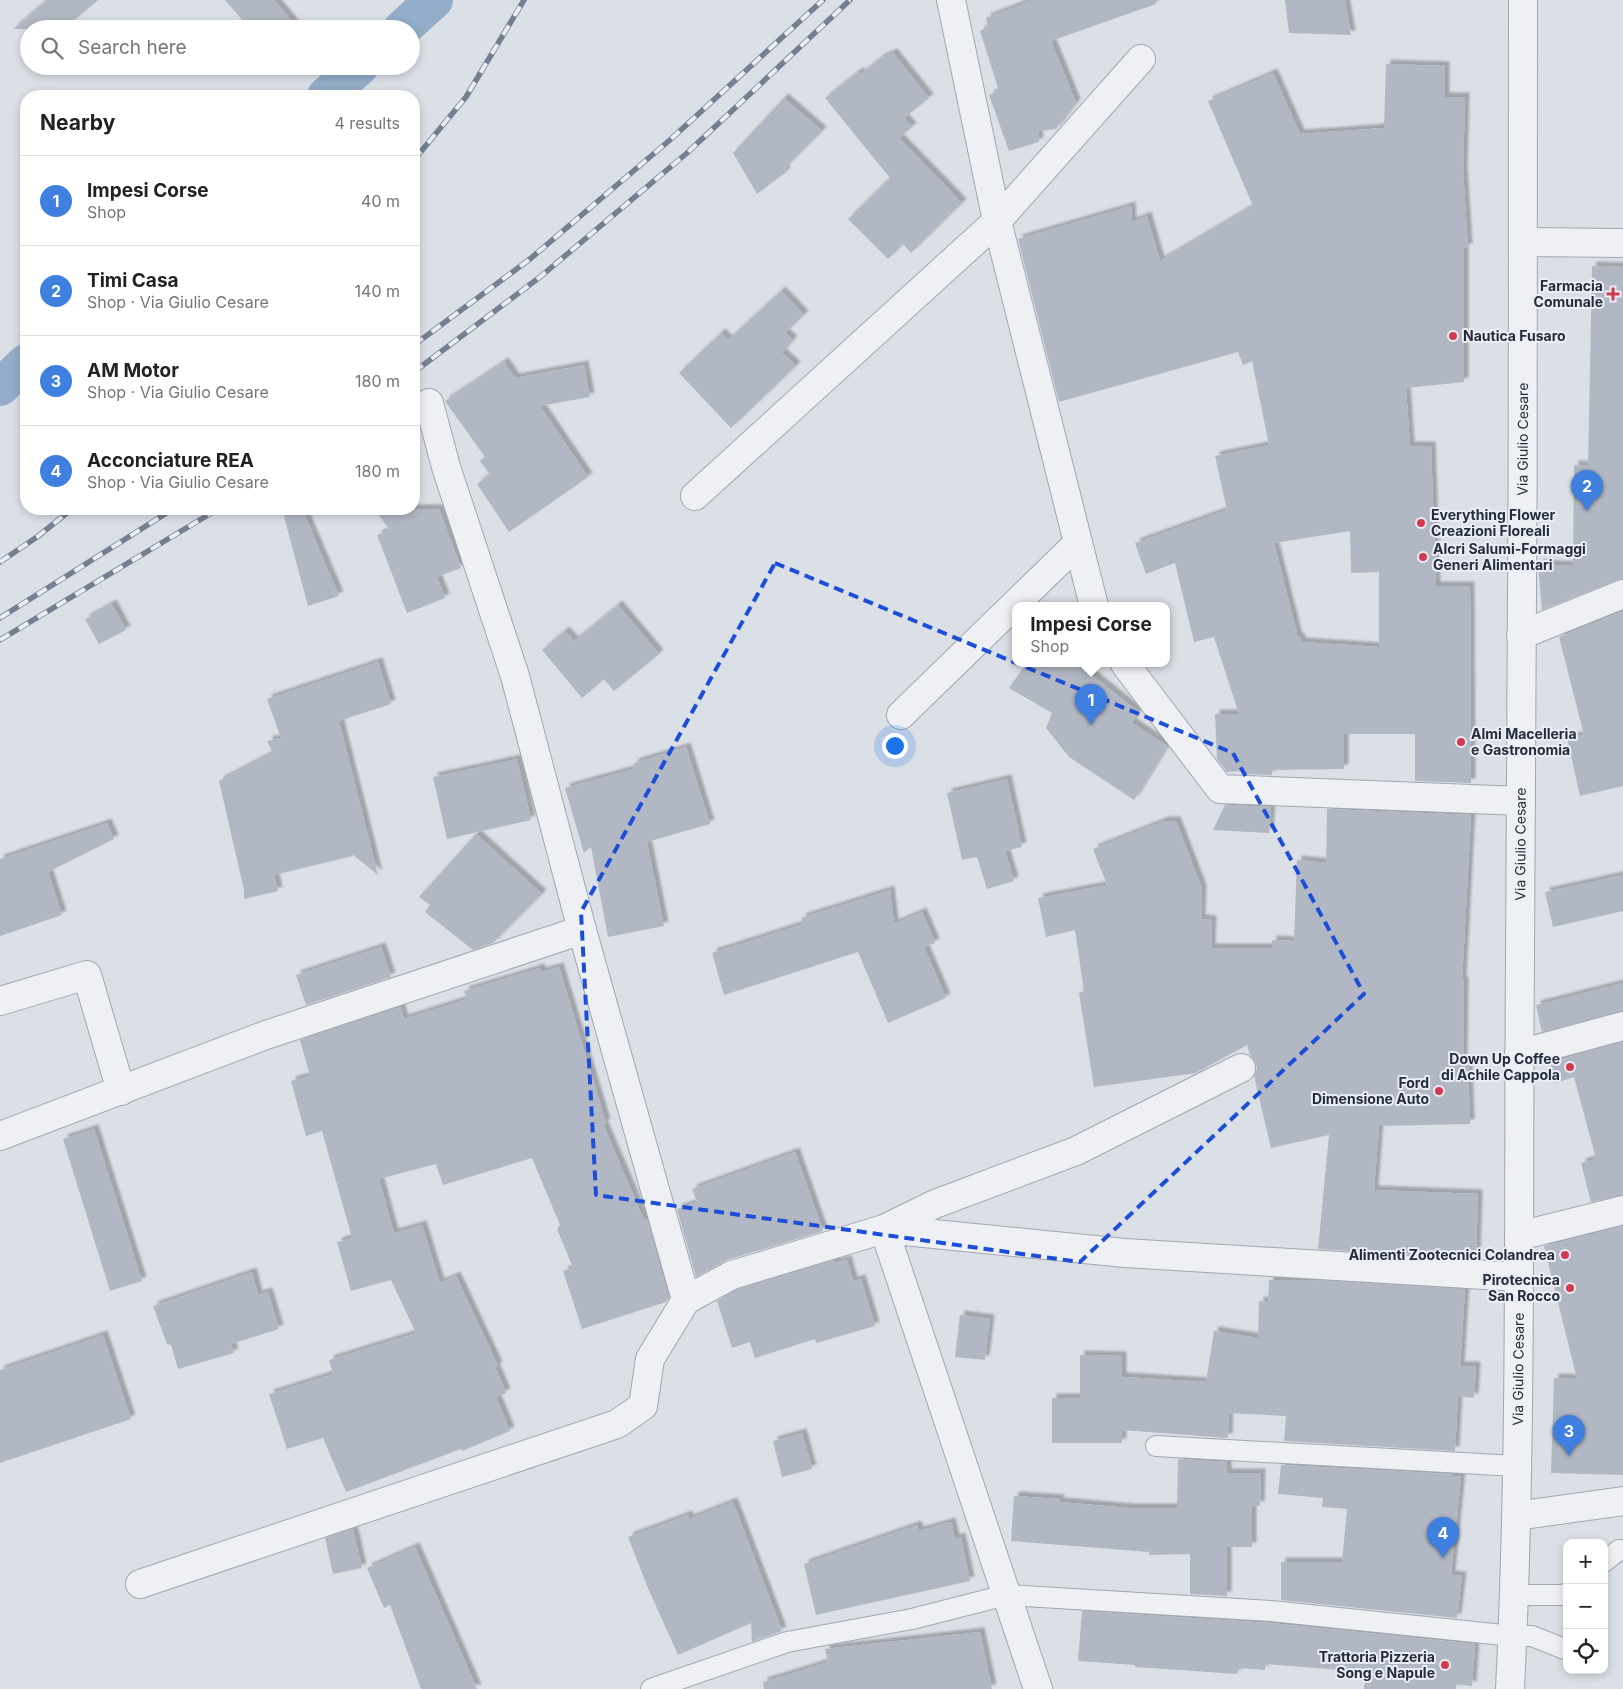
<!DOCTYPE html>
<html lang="en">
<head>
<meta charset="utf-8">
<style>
  :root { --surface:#fff; --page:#f6f6f6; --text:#222; --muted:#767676; --line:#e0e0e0; --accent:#d03b50 }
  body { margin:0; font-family:Inter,sans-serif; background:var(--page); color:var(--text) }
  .controls { position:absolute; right:15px; bottom:15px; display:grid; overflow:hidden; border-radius:10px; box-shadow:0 2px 8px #0003 }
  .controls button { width:45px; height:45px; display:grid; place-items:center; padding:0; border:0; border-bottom:1px solid var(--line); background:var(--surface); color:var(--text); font:25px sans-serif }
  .you { position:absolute; left:894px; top:745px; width:18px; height:18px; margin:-12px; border:4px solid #fff; border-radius:50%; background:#1a73e8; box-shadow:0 0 0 8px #1a73e833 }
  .badge { display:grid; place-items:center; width:32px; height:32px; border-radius:50%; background:var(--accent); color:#fff; font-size:16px; font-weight:700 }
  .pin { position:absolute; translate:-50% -41px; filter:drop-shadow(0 1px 2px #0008) }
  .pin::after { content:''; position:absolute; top:26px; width:18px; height:15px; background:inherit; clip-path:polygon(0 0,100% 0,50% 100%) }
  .popup { position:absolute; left:1012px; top:602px; width:158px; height:65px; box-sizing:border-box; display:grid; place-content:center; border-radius:10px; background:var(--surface); filter:drop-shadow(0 1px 4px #0005); font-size:16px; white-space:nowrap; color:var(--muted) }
  .popup b { font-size:19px; color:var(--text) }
  .popup::after { content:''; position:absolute; left:50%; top:100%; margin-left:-10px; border:10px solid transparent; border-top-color:var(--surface) }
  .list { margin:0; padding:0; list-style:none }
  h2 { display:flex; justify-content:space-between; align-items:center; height:65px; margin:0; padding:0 20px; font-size:21px }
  h2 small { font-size:16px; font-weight:400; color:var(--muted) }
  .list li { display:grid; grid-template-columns:32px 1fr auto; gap:15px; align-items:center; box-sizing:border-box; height:90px; padding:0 20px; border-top:1px solid var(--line) }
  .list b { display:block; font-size:19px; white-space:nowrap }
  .list p { margin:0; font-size:16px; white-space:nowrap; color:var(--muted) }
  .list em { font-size:16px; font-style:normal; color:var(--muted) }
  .icon { flex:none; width:28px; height:28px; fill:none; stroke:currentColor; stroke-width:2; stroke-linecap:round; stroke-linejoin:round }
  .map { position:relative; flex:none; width:1623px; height:1689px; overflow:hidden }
  .search { position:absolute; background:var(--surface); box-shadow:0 2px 8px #0003; left:20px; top:20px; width:400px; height:55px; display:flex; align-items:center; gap:12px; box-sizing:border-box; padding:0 18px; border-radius:28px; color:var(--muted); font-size:19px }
  .panel { position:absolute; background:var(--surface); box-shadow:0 2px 8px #0003; left:20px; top:90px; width:400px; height:425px; border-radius:20px }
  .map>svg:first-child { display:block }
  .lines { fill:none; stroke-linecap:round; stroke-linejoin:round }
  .canal { stroke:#94adc8; stroke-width:38 }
  .building { fill:#b2b8c3; fill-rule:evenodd; filter:url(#shadow) }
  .service-casing { stroke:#a1a6b0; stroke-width:22 }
  .minor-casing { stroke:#a1a6b0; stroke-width:30 }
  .tertiary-casing { stroke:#a1a6b0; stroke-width:30 }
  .service { stroke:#eef0f4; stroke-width:20 }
  .minor { stroke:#eef0f4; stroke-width:28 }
  .tertiary { stroke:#eef0f4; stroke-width:28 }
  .rail-casing { stroke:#747f90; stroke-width:5.5 }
  .rail { stroke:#eaeef4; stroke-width:4; stroke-dasharray:11; stroke-linecap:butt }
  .marked { fill:none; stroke:#1d4ed8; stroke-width:4; stroke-dasharray:10 6; stroke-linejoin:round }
  .poi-dot { fill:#d03b50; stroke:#eaeef4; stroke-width:2 }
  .labels { text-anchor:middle; stroke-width:4; stroke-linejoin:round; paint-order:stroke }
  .poi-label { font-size:14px; font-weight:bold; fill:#252d3c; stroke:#eaeef4; text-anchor:end }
  .street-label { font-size:14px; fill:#252d3c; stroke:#eaeef4 }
</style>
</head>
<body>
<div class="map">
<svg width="1623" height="1689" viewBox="0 0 1623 1689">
  <defs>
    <filter id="shadow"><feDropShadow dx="4.5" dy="-4.5" stdDeviation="1" flood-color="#0004"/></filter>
  </defs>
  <rect width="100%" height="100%" fill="#dbdfe6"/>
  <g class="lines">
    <!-- canal -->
    <g class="canal">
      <polyline points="402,29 434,0"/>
      <polyline points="326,96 360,66"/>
      <polyline points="0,387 26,363"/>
    </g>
  </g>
  <!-- building -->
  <g class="building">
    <polygon points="47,0 98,0 63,29 13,29"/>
    <polygon points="225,0 274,0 298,29 250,29"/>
    <polygon points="1033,0 1156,0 1156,4 1051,41 1076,103 1056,129 1038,131 1039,142 1009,151 989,95 999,91 980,31 988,26 986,18"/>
    <polygon points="1285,0 1345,0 1351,35 1289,33"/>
    <polygon points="893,53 929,98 904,118 912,127 899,138 962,203 911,253 903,244 888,259 848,219 890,178 825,98 858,72 861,74 881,58"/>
    <path d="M1386,64L1445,66V97H1465L1463,171L1468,248H1464V382L1406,388L1410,446H1431L1436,586H1470L1471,783L1415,781V734H1344V769L1272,770V775L1241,774L1242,771L1227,772L1217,759L1215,714H1239L1214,637L1194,642L1175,563L1146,574L1135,543L1227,510L1215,456L1269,445L1252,361L1243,365L1238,352L1059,402L1018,239L1131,206L1132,222L1147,216L1160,261L1253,206L1208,101L1273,73L1300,134L1384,128ZM1350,531L1351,573L1379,572V647L1301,642L1300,637L1298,638L1274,543Z"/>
    <polygon points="784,98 822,131 784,169 786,172 757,194 733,153"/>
    <polygon points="1592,266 1623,267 1623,579 1617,580 1542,610 1538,564 1573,566 1574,465 1588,466"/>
    <polygon points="781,291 804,315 785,333 793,340 782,353 796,366 731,428 679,373 721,333 728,340"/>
    <polygon points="504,362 515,378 584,365 590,397 540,406 588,477 509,532 477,484 490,475 480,461 485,457 445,401"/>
    <polygon points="282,509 302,509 339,596 308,606"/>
    <polygon points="374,509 439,509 461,568 437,577 445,598 407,613 377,535 390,530"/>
    <polygon points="112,604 126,630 99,644 85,619"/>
    <polygon points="618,605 659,654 614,691 604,679 582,698 542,650 565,631 574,641"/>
    <polygon points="1623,611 1623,786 1580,796 1567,738 1584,735 1559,637"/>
    <polygon points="378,662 391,704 339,721 378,875 352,854 353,856 274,875 278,891 244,899 244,890 219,781 273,753 267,741 281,738 267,699"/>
    <polygon points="1026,664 1078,664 1138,712 1132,723 1167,746 1134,800 1069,757 1046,728 1052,713 1009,688"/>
    <polygon points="686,747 710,824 647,842 664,926 608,937 591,847 584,853 565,788 633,769 634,763"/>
    <polygon points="517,759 531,820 447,839 433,777"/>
    <polygon points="1007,779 1022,847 1005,851 1014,881 987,889 977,857 962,860 947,793"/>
    <polygon points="1225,805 1271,807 1269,833 1213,830"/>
    <polygon points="1327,809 1471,815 1462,981 1464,981 1463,1062 1468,1062 1470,1124 1379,1126 1374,1190 1478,1194 1476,1259 1318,1249 1329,1135 1271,1148 1254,1076 1257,1069 1255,1061 1250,1055 1247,1045 1196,1073 1094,1087 1079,993 1084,991 1075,930 1046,937 1038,898 1107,885 1093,849 1164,821 1176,821 1202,889 1201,919 1212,920 1211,948 1272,948 1272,940 1294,941 1297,860 1326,863"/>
    <polygon points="107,823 114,839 48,872 62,915 0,936 0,859"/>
    <polygon points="476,834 542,894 493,943 473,950 425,912 430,905 419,897"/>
    <polygon points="1623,875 1623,911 1553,927 1545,892"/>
    <polygon points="890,890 894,924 922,912 935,943 924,947 946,998 888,1023 858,952 724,995 712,953 803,924 801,918"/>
    <polygon points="381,947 391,977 306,1005 296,975"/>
    <polygon points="559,967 606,1123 603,1124 644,1220 647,1219 669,1298 666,1302 582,1329 563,1271 573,1268 557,1229 560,1225 532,1158 443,1185 436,1164 379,1179 394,1233 422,1225 440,1283 456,1276 498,1366 495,1367 506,1393 496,1397 510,1431 462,1451 461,1449 346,1492 323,1438 287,1449 269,1394 333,1374 329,1360 416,1333 391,1280 351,1291 337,1242 352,1238 322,1131 306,1136 291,1081 310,1076 300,1040 400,1007 404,1019 467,999 464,991 540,968 541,972"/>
    <polygon points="1623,983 1623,1011 1542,1032 1536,1005"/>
    <polygon points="1623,1042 1623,1195 1591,1202 1581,1163 1596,1159 1574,1077 1556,1083 1550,1062"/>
    <polygon points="94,1129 142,1281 110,1291 63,1139"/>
    <polygon points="795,1152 823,1231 727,1260 696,1277 677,1209 697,1202 692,1189"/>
    <polygon points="1623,1226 1623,1475 1551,1473 1554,1378 1577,1379 1544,1246"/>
    <polygon points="834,1260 835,1263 847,1260 853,1281 861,1279 875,1326 816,1343 815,1339 755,1358 750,1342 732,1348 717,1301 738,1289"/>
    <polygon points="252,1272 258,1295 268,1292 279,1329 231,1344 234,1353 178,1369 171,1345 167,1344 153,1306"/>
    <polygon points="1269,1280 1315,1280 1465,1289 1460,1366 1476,1366 1474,1398 1458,1396 1455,1451 1284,1441 1286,1416 1229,1413 1228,1438 1122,1430 1122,1443 1052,1443 1052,1398 1080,1398 1080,1355 1122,1356 1122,1377 1206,1382 1214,1331 1258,1338 1259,1301 1268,1302"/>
    <polygon points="960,1315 990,1319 985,1360 955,1357"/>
    <polygon points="103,1335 131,1419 0,1463 0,1370"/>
    <polygon points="802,1433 812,1469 782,1477 773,1441"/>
    <polygon points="1178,1459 1227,1462 1227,1473 1261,1473 1260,1506 1252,1505 1252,1547 1227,1547 1227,1596 1190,1594 1190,1554 1149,1555 1149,1552 1011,1541 1014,1496 1060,1499 1059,1502 1129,1508 1177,1508"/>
    <polygon points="1281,1465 1453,1474 1453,1476 1461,1477 1451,1575 1462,1576 1457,1618 1281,1600 1281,1562 1342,1562 1347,1509 1322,1507 1323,1498 1278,1494"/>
    <polygon points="733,1502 782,1631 752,1642 751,1623 678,1655 647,1586 628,1537 688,1515 689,1519"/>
    <polygon points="951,1522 955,1539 961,1537 970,1581 816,1615 804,1564 917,1525 919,1531"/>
    <polygon points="353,1529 362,1568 333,1574 325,1538"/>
    <polygon points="415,1547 477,1689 421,1689 390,1605 384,1608 367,1568"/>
    <polygon points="1082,1611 1270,1623 1475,1644 1472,1686 1456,1684 1456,1689 1364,1689 1365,1672 1265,1664 1265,1670 1239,1668 1237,1674 1135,1667 1135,1665 1078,1661"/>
    <polygon points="980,1632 992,1689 764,1689 763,1682 828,1662 825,1649"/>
  </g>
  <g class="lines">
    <defs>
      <g id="service">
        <polyline points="1156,1446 1516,1466"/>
        <polyline points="1604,1562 1619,1550"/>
        <polyline points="1514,1595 1564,1595 1567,1593"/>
        <polyline points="651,1689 787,1642 912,1619 1006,1595 1271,1611 1513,1636 1532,1636 1567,1650"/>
      </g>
      <g id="minor">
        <polyline points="951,0 997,221 1094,606"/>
        <polyline points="1525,242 1623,243"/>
        <polyline points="695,496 997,221 1141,59"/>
        <polyline points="1521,635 1623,594"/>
        <polyline points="1125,664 1220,789 1521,801"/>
        <polyline points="901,715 1078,543"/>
        <polyline points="582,930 686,1300"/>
        <polyline points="0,1001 87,975 121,1091"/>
        <polyline points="1519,1054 1623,1026"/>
        <polyline points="0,1136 266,1035 582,930 515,676 446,467 429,403"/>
        <polyline points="1519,1236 1623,1210"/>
        <polyline points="1516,1516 1623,1501"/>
        <polyline points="140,1584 617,1424 643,1406 650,1359 686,1300 732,1275 884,1229 935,1204 1076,1151 1241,1068"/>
        <polyline points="1038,1689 884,1229 1125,1253 1518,1277"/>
      </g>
      <g id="tertiary">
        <path id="s1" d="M1510,1689C1522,1446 1518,1202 1520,959C1521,639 1525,320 1523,0"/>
      </g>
    </defs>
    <!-- service casing -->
    <use href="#service" class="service-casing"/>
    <!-- minor casing -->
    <use href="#minor" class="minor-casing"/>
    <!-- tertiary casing -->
    <use href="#tertiary" class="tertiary-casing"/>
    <!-- service -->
    <use href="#service" class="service"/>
    <!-- minor -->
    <use href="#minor" class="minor"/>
    <!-- tertiary -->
    <use href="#tertiary" class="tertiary"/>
    <defs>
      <g id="rail">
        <polyline points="414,160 466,97 524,0"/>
        <polyline points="414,345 530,259 671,139 823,0"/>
        <polyline points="414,372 540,277 687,153 850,0"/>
        <polyline points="0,562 37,537 72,509"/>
        <polyline points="0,618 173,509"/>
        <polyline points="0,640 218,509"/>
      </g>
    </defs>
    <!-- rail casing -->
    <use href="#rail" class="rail-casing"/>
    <!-- rail -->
    <use href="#rail" class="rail"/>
  </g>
  <!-- marked area -->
  <path class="marked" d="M775,563L1233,753L1364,994L1080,1262L596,1195L581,912Z"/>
  <!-- markers -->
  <g class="poi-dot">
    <path d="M1610.5 286.5h5v5h5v5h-5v5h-5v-5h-5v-5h5z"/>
    <circle cx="1453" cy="336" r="5"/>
    <circle cx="1421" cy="523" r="5"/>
    <circle cx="1423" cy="557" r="5"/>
    <circle cx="1461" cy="742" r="5"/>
    <circle cx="1570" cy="1067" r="5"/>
    <circle cx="1439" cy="1091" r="5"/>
    <circle cx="1565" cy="1255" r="5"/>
    <circle cx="1570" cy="1288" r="5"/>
    <circle cx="1445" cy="1665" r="5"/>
  </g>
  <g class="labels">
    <!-- poi labels -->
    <g class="poi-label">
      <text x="1603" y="291">Farmacia<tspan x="1603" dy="16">Comunale</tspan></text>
      <text x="1463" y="341" text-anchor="start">Nautica Fusaro</text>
      <text x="1431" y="520" text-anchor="start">Everything Flower<tspan x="1431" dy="16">Creazioni Floreali</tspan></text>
      <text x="1433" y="554" text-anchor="start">Alcri Salumi-Formaggi<tspan x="1433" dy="16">Generi Alimentari</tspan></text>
      <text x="1471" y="739" text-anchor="start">Almi Macelleria<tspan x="1471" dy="16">e Gastronomia</tspan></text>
      <text x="1560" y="1064">Down Up Coffee<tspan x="1560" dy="16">di Achile Cappola</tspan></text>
      <text x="1429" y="1088">Ford<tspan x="1429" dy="16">Dimensione Auto</tspan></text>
      <text x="1555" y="1260">Alimenti Zootecnici Colandrea</text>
      <text x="1560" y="1285">Pirotecnica<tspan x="1560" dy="16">San Rocco</tspan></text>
      <text x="1435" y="1662">Trattoria Pizzeria<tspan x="1435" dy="16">Song e Napule</tspan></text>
    </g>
    <!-- street labels -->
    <g class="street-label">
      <text dy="5" stroke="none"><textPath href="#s1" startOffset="1250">Via Giulio Cesare</textPath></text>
      <text dy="5" stroke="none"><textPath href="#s1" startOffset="845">Via Giulio Cesare</textPath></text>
      <text dy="5" stroke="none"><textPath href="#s1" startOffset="320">Via Giulio Cesare</textPath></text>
    </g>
  </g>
</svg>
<div class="controls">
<button>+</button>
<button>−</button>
<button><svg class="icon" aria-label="locate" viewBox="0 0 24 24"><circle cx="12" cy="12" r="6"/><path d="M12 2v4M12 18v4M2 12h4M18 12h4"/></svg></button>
</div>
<div class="you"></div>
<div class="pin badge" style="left:1091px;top:725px;background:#3f7fe0">1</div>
<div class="popup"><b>Impesi Corse</b>Shop</div>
<div class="pin badge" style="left:1587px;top:511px;background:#3f7fe0">2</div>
<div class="pin badge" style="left:1569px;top:1456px;background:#3f7fe0">3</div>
<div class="pin badge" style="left:1443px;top:1558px;background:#3f7fe0">4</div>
<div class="search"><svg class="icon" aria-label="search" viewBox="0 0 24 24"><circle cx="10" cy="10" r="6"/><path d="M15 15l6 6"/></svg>Search here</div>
<section class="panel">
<h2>Nearby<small>4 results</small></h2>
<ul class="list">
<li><span class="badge" style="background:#3f7fe0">1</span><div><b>Impesi Corse</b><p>Shop</p></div><em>40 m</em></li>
<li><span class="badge" style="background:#3f7fe0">2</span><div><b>Timi Casa</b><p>Shop · Via Giulio Cesare</p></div><em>140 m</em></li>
<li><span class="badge" style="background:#3f7fe0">3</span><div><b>AM Motor</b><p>Shop · Via Giulio Cesare</p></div><em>180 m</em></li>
<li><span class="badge" style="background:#3f7fe0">4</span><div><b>Acconciature REA</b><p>Shop · Via Giulio Cesare</p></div><em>180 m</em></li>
</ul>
</section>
</div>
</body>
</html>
